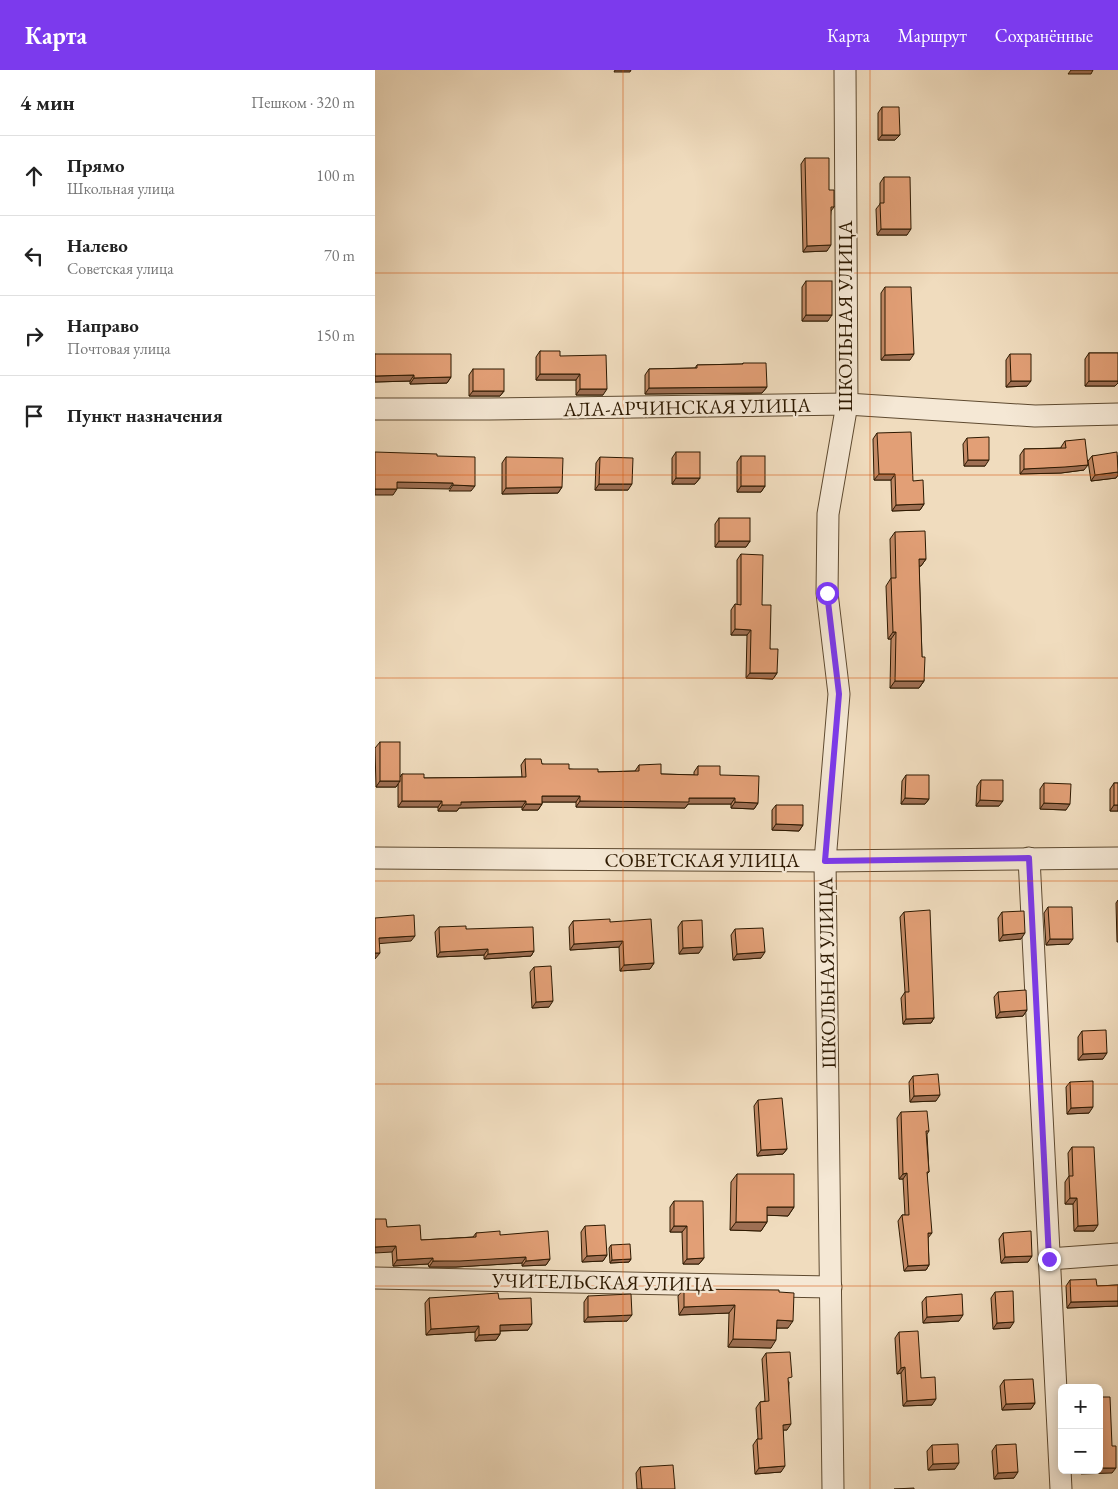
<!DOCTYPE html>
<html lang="ru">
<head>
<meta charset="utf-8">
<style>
  :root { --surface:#fff; --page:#f6f6f6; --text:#222; --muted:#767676; --line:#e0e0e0; --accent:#7c3aed }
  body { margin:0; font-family:"EB Garamond",serif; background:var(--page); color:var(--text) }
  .controls { position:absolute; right:15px; bottom:15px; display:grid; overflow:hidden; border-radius:8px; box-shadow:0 2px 12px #0003 }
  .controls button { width:45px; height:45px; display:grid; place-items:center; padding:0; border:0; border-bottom:1px solid var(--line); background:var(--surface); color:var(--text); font:25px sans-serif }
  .stop { position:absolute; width:15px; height:15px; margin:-11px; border:4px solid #7c3aed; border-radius:50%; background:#fff }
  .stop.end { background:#7c3aed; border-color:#fff; box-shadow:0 1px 5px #0008 }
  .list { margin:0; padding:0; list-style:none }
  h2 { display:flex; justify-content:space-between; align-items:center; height:65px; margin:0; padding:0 20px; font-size:21px }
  h2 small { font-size:16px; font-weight:400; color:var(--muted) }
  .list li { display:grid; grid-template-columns:32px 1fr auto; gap:15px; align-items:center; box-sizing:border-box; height:80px; padding:0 20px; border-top:1px solid var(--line) }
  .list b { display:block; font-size:19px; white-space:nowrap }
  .list p { margin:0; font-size:16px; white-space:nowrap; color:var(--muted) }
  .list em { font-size:16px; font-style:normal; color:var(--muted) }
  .icon { flex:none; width:28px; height:28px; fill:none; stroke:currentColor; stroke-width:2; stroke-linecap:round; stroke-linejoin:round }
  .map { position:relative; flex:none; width:743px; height:1419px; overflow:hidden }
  header { display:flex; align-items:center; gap:30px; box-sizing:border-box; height:70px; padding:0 25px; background:var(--accent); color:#fff }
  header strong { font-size:24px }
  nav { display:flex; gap:28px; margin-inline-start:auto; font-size:18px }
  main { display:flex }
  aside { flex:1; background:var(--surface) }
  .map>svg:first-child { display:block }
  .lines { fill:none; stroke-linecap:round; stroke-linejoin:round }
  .street-casing { stroke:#5e4a30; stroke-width:23 }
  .street { stroke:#f5e8d5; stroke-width:21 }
  .wall { fill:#c28965; stroke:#2d1901 }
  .shaded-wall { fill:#9e6f53; stroke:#2d1901 }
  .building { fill:#e29f76; stroke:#2d1901 }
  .route { stroke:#7c3aed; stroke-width:6 }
  .grid { fill:none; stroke:#d5530b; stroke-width:1; stroke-opacity:0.55 }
  .labels { text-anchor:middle; stroke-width:4.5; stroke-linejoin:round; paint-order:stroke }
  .street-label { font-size:20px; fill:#2d1901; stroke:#f5e8d5 }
</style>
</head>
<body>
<header>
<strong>Карта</strong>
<nav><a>Карта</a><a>Маршрут</a><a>Сохранённые</a></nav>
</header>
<main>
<aside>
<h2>4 мин<small>Пешком · 320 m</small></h2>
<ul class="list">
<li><svg class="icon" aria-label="ahead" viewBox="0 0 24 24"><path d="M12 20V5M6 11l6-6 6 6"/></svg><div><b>Прямо</b><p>Школьная улица</p></div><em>100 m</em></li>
<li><svg class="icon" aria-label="left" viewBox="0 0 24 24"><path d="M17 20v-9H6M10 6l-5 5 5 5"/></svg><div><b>Налево</b><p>Советская улица</p></div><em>70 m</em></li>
<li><svg class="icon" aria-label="right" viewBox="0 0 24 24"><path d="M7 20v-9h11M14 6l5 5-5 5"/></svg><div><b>Направо</b><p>Почтовая улица</p></div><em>150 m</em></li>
<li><svg class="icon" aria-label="arrive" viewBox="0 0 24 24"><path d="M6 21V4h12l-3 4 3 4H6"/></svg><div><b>Пункт назначения</b></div></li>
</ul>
</aside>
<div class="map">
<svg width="743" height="1419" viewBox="0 0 743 1419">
  <rect width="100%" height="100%" fill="#f0dcbe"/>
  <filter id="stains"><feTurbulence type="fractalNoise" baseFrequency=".004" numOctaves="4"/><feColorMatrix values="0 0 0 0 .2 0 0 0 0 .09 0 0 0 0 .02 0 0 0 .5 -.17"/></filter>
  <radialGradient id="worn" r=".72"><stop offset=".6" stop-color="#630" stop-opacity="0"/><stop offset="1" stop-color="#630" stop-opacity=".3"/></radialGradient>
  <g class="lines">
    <defs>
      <g id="street">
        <polyline points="0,339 114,339 472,334 660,346 743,344"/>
        <polyline points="0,788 450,791 743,788"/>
        <polyline points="654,788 686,1419"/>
        <polyline points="674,1189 743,1184"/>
        <polyline points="0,1208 456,1217"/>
        <polyline points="458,1419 450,791 464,624 452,523 453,444 472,334 470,0"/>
      </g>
    </defs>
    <!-- street casing -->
    <use href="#street" class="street-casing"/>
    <!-- street -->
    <use href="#street" class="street"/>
  </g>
  <!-- wall -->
  <g class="wall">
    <polygon points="507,37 525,65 520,70 503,70 503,43"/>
    <polygon points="430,88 454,120 459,137 456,141 452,181 428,182 426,94"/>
    <polygon points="509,107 532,165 502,165 501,139 505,134 505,113"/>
    <polygon points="431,211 453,251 427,251 427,217"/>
    <polygon points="510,217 535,290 506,290 506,223"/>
    <polygon points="165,281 185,286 228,325 201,325 201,310 161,310 161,287"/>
    <polygon points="714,283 743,283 743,313 740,316 710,316 710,289"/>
    <polygon points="0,284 76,307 72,313 35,314 35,311 0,312"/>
    <polygon points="635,284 652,316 631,317 631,290"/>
    <polygon points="368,293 392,317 387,323 270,324 270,305 274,299 320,298 322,295 367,294"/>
    <polygon points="98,299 129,321 125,326 94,326 94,305"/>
    <polygon points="502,363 538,411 549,434 545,440 517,441 516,410 499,410 498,369"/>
    <polygon points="592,368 610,396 589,396 588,374"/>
    <polygon points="690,371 709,400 686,403 645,404 645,385 649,379 686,378 686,377"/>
    <polygon points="301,382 325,408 320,414 297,414 297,388"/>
    <polygon points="366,386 390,416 386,422 362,422 362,392"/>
    <polygon points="717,386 743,386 743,405 741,408 716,411 713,391"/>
    <polygon points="131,387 187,417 183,423 127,424 127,393"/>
    <polygon points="225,387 253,420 220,420 221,393"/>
    <polygon points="344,448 375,471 371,477 340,477 340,454"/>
    <polygon points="520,462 551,489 546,496 544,496 547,587 549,611 544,618 515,618 516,569 513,569 511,516 516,508 515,469"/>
    <polygon points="366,484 387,535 395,579 402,603 398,609 371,608 372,565 356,565 356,540 360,534 362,535 362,490"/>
    <polygon points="5,672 25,707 27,704 49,708 147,707 146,695 150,689 167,694 194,699 223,702 260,701 264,695 286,704 319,705 319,702 323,696 345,705 383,733 379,739 356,738 356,734 313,734 310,738 201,737 201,732 167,732 167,734 163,740 147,740 147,737 84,738 82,741 63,741 63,737 23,737 23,714 21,717 1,717 0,678"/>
    <polygon points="531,705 554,729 550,734 526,734 527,711"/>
    <polygon points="606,710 624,736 601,736 602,716"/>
    <polygon points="669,713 691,740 665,739 665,719"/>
    <polygon points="739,713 743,713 743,741 735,741 735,719"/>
    <polygon points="401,735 428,755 424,761 397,760 397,740"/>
    <polygon points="743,830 743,872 742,872 741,833"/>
    <polygon points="673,837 694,874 671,875 669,843"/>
    <polygon points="529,842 559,948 556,953 528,954 526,928 530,922 525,847"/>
    <polygon points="627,842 646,869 624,871 623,848"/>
    <polygon points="198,851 235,852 279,893 275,899 245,901 244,877 195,880 194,857"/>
    <polygon points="307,851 324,883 304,884 303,857"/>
    <polygon points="64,857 91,859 159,881 156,886 109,889 109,885 62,887 60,862"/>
    <polygon points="360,859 386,888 358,890 356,865"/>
    <polygon points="159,897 174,937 157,938 155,902"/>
    <polygon points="623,922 652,940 648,946 621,948 619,927"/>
    <polygon points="707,961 728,989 703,990 703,967"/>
    <polygon points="538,1006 561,1031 535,1032 534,1012"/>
    <polygon points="695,1012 714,1043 692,1044 691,1017"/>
    <polygon points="383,1030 412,1079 408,1084 382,1086 379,1036"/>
    <polygon points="526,1042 554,1061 552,1064 554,1102 552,1104 553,1168 554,1195 551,1200 529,1201 523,1151 527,1145 530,1145 528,1109 524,1109 522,1048"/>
    <polygon points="697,1077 719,1161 699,1161 698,1134 690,1134 690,1112 694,1106 693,1083"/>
    <polygon points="362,1104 419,1137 413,1146 392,1145 392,1152 386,1161 355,1160 356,1112"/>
    <polygon points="299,1131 329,1188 324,1194 308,1194 307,1162 295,1162 295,1137"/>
    <polygon points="210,1156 232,1185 228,1191 207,1192 206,1162"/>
    <polygon points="12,1157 46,1170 98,1167 101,1163 125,1165 175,1189 171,1195 147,1196 147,1193 81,1197 54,1197 53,1194 18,1196 17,1182"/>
    <polygon points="628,1163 657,1186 653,1192 626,1193 624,1169"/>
    <polygon points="236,1175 256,1189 254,1192 235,1193 234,1178"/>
    <polygon points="695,1210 722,1216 743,1215 743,1236 692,1238 691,1216"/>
    <polygon points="309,1219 404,1222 413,1258 402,1258 396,1278 353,1277 354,1243 304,1245 303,1226"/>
    <polygon points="620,1222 635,1258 618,1259 616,1228"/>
    <polygon points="213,1226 252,1251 209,1252 209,1232"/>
    <polygon points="551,1227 584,1251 548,1253 547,1232"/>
    <polygon points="54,1228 153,1260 125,1261 125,1264 121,1270 100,1271 100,1262 51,1265 50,1233"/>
    <polygon points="524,1262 546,1308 557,1335 528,1336 526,1303 522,1304 520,1268"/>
    <polygon points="391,1283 414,1312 412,1360 408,1360 406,1402 380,1404 378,1375 382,1369 383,1369 381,1338 385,1332 390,1331 387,1289"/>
    <polygon points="629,1310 660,1333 656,1339 627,1340 625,1316"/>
    <polygon points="557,1375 580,1399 553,1400 552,1381"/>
    <polygon points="621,1375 639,1408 619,1409 617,1381"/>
    <polygon points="265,1397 300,1419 262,1419 261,1403"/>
  </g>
  <!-- shaded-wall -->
  <g class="shaded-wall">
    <polygon points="240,0 256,0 255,2 239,2"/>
    <polygon points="696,0 718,0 716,4 693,4"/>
    <polygon points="507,65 525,65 520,70 503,70"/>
    <polygon points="506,159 536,159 532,165 502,165"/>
    <polygon points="456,175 452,181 428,182 432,176"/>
    <polygon points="431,245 457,245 453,251 427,251"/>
    <polygon points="539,284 535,290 506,290 510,285"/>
    <polygon points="165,304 205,304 201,310 161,310"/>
    <polygon points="39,305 35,311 0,312 0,306"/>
    <polygon points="76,307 72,313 35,314 39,308"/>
    <polygon points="636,311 656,311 652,316 631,317"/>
    <polygon points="714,311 743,311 743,313 740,316 710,316"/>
    <polygon points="392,317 387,323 270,324 274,318"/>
    <polygon points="205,319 232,319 228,325 201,325"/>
    <polygon points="98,321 129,321 125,326 94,326"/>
    <polygon points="593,390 614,390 610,396 589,396"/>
    <polygon points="713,395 709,400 686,403 645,404 649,399"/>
    <polygon points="743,402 743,405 741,408 716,411 720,405"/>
    <polygon points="504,404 520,404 516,410 499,410"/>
    <polygon points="301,408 325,408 320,414 297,414"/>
    <polygon points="22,412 78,413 74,419 18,418"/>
    <polygon points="224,414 257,414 253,420 220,420"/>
    <polygon points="78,415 100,416 96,421 74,421"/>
    <polygon points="366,416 390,416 386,422 362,422"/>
    <polygon points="187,417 183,423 127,424 131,418"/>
    <polygon points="0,419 22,419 18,425 0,425"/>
    <polygon points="549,434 545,440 517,441 521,435"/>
    <polygon points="344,471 375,471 371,477 340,477"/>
    <polygon points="544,489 551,489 546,496 539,496"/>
    <polygon points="360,559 376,560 372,565 356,565"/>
    <polygon points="518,562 521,562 516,569 513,569"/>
    <polygon points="375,603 402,603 398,609 371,608"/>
    <polygon points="520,611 549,611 544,618 515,618"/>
    <polygon points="5,711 25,711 21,717 1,717"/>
    <polygon points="167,726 205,726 201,732 163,732"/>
    <polygon points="314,728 360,728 356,734 313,734 310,738 201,737 205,731"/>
    <polygon points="530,728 554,729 550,734 526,734"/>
    <polygon points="605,730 628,731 624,736 601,736"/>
    <polygon points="27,731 67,731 63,737 23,737"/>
    <polygon points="151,731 147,737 84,738 82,741 63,741 67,735 86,732"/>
    <polygon points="360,732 383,733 379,739 356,738"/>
    <polygon points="669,733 695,734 691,740 665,739"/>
    <polygon points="151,734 167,734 163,740 147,740"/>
    <polygon points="739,735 743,735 743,741 735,741"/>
    <polygon points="401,754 428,755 424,761 397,760"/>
    <polygon points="650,863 646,869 624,871 628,865"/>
    <polygon points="40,866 36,871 0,874 4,868"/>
    <polygon points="675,869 698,869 694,874 671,875"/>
    <polygon points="248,871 244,877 195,880 199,874"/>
    <polygon points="328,877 324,883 304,884 308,878"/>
    <polygon points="113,879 109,885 62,887 65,882"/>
    <polygon points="159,881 156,886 109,889 113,884"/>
    <polygon points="390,882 386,888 358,890 362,884"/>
    <polygon points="0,883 5,883 0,889"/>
    <polygon points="279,893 275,899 245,901 249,895"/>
    <polygon points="178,931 174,937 157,938 161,932"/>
    <polygon points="652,940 648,946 621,948 625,942"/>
    <polygon points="559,948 556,953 528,954 531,949"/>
    <polygon points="732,983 728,989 703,990 708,984"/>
    <polygon points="565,1025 561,1031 535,1032 539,1026"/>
    <polygon points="718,1037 714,1043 692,1044 696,1038"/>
    <polygon points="412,1079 408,1084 382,1086 386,1080"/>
    <polygon points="532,1103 528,1109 524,1109 528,1104"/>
    <polygon points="695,1128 702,1128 698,1134 690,1134"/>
    <polygon points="392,1137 419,1137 413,1146 386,1145"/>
    <polygon points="361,1152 392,1152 386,1161 355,1160"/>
    <polygon points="723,1155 719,1161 699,1161 703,1156"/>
    <polygon points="299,1156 312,1156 307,1162 295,1162"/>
    <polygon points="553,1163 557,1163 553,1168 549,1169"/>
    <polygon points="21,1176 17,1182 0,1183 0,1177"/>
    <polygon points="232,1185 228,1191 207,1192 212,1186"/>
    <polygon points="657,1186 653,1192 626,1193 630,1187"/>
    <polygon points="151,1187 147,1193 81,1197 54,1197 58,1191"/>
    <polygon points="58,1188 53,1194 18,1196 22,1190"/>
    <polygon points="329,1188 324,1194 308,1194 312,1189"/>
    <polygon points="175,1189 171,1195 147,1196 151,1191"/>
    <polygon points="256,1189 254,1192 235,1193 237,1190"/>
    <polygon points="554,1195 551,1200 529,1201 533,1196"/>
    <polygon points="743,1231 743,1236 692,1238 696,1232"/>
    <polygon points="360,1235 354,1243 304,1245 309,1237"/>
    <polygon points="257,1245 252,1251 209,1252 213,1247"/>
    <polygon points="588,1245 584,1251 548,1253 552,1247"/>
    <polygon points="402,1250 418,1251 413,1258 396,1258"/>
    <polygon points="639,1252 635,1258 618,1259 622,1253"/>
    <polygon points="157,1254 153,1260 121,1261 125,1255"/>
    <polygon points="104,1256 100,1262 51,1265 56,1259"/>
    <polygon points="125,1264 121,1270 100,1271 104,1265"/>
    <polygon points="358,1269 401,1270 396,1278 353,1277"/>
    <polygon points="530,1297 526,1303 522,1304 526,1298"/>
    <polygon points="561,1329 557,1335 528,1336 532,1331"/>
    <polygon points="660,1333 656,1339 627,1340 631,1334"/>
    <polygon points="416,1354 412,1360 404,1360 408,1355"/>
    <polygon points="584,1393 580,1399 553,1400 558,1394"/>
    <polygon points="410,1396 406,1402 380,1404 384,1398"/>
    <polygon points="724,1398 741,1398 737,1403 706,1404 708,1400 724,1400"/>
    <polygon points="643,1402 639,1408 619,1409 623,1403"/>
  </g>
  <!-- building -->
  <g class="building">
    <polygon points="507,37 524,37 525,65 507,65"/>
    <polygon points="430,88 454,88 454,120 459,120 459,137 456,137 456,175 432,176"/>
    <polygon points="509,107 535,107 536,159 506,159 505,133 509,133"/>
    <rect x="431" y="211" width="26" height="34"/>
    <polygon points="510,217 536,217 539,284 510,285"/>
    <polygon points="165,281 185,281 185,286 231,285 232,319 205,319 205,304 165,304"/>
    <rect x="714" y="283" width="29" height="28"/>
    <polygon points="0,284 76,284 76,307 39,308 39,305 0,306"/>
    <polygon points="635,284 656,284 656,311 636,311"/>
    <polygon points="368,293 391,293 392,317 274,318 274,299 322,298 322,295 368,294"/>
    <rect x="98" y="299" width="31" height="22"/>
    <polygon points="536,362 538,411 548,410 549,434 521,435 520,404 504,404 502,363"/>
    <polygon points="614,367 614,390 593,390 592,368"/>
    <polygon points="710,369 713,395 690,397 649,399 649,379 691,378 690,371"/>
    <polygon points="0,382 62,384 62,386 100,387 100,416 78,415 78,413 22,412 22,419 0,419"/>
    <rect x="301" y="382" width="24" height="26"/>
    <polygon points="742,382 743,402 720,405 717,386"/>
    <rect x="366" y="386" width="24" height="30"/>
    <polygon points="131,387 188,388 187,417 131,418"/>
    <polygon points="225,387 258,388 257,414 224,414"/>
    <rect x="344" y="448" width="31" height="23"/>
    <polygon points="550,461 551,489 544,489 547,587 550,587 549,611 520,611 521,562 518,562 516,508 521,508 520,462"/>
    <polygon points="366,484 388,485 387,535 396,535 395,579 403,579 402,603 375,603 376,560 360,559 360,534 366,535"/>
    <rect x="5" y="672" width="20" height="39"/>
    <polygon points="150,689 166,689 167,694 194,694 194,699 223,699 223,702 264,701 264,695 286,694 286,704 323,705 323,696 345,696 345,705 384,706 383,733 360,732 360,728 314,728 314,732 205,731 205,726 167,726 167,734 151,734 151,731 86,732 86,735 67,735 67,731 27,731 27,704 49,704 49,708 151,707"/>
    <polygon points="531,705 554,705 554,729 530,728"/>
    <polygon points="606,710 628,710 628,731 605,730"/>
    <polygon points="669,713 696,714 695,734 669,733"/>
    <rect x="739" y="713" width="4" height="22"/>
    <polygon points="401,735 428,735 428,755 401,754"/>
    <polygon points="673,837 697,837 698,869 675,869"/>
    <polygon points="555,840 559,948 531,949 530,922 534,922 529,842"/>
    <polygon points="649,841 650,863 628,865 627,842"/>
    <polygon points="39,845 40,866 4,868 5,883 0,883 0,848"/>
    <polygon points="235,849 235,852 276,849 279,893 249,895 248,871 199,874 198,851"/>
    <polygon points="327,850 328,877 308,878 307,851"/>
    <polygon points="91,856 91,859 158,857 159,881 113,884 113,879 65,882 64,857"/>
    <polygon points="388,858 390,882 362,884 360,859"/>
    <polygon points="176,896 178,931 161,932 159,897"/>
    <polygon points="651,920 652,940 625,942 623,922"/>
    <polygon points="731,960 732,983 708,984 707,961"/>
    <polygon points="563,1004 565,1025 539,1026 538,1006"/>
    <polygon points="718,1011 718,1037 696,1038 695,1012"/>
    <polygon points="407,1028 412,1079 386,1080 383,1030"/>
    <polygon points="552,1041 554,1061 551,1061 554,1102 552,1102 557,1163 553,1163 554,1195 533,1196 527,1145 534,1145 532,1103 528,1104 526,1042"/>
    <polygon points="697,1077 719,1077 723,1155 703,1156 702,1128 695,1128 694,1106 698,1106"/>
    <polygon points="362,1104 419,1104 419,1137 392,1137 392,1152 361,1152"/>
    <polygon points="299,1131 328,1131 329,1188 312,1189 312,1156 299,1156"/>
    <polygon points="0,1149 11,1149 12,1157 45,1155 46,1170 101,1167 101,1163 125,1161 125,1165 173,1161 175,1189 151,1191 151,1187 85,1191 58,1191 58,1188 22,1190 21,1176 0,1177"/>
    <polygon points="230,1155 232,1185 212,1186 210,1156"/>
    <polygon points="656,1161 657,1186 630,1187 628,1163"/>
    <polygon points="255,1174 256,1189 237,1190 236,1175"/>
    <polygon points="721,1209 722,1216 743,1215 743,1231 696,1232 695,1210"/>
    <polygon points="309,1219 404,1220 404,1222 419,1223 418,1251 402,1250 401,1270 358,1269 360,1235 309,1237"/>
    <polygon points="638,1221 639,1252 622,1253 620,1222"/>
    <polygon points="123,1223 124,1229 156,1228 157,1254 125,1255 125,1264 104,1265 104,1256 56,1259 54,1228"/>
    <polygon points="256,1224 257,1245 213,1247 213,1226"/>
    <polygon points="587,1224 588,1245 552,1247 551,1227"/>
    <polygon points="543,1261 546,1308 560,1307 561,1329 532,1331 530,1297 526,1298 524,1262"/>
    <polygon points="415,1282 417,1307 413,1308 416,1354 408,1355 410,1396 384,1398 382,1369 387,1369 385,1332 394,1331 391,1283"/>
    <polygon points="658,1309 660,1333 631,1334 629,1310"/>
    <polygon points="724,1327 735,1327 737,1376 741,1376 741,1398 724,1398"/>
    <polygon points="583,1374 584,1393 558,1394 557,1375"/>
    <polygon points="641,1374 643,1402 623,1403 621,1375"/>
    <polygon points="298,1395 300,1419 267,1419 265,1397"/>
    <polygon points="539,1418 539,1419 519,1419"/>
  </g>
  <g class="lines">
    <!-- route -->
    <polyline class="route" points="452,523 464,624 450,791 654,788 674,1189"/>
  </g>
  <!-- grid -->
  <path class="grid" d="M248,0V1419M495,0V1419M0,203H743M0,405H743M0,608H743M0,811H743M0,1014H743M0,1216H743"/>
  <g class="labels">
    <!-- street labels -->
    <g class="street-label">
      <text transform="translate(470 246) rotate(-90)" y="7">ШКОЛЬНАЯ УЛИЦА</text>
      <text transform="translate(312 337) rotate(-1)" y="7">АЛА-АРЧИНСКАЯ УЛИЦА</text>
      <text x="327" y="797">СОВЕТСКАЯ УЛИЦА</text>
      <text transform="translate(452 903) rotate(-91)" y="7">ШКОЛЬНАЯ УЛИЦА</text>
      <text transform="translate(228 1212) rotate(1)" y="7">УЧИТЕЛЬСКАЯ УЛИЦА</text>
    </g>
  </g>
  <rect width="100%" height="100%" filter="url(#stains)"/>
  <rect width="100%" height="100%" fill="url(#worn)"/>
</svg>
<div class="controls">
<button>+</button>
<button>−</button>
</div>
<div class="stop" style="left:452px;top:523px"></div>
<div class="stop end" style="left:674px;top:1189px"></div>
</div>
</main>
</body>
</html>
